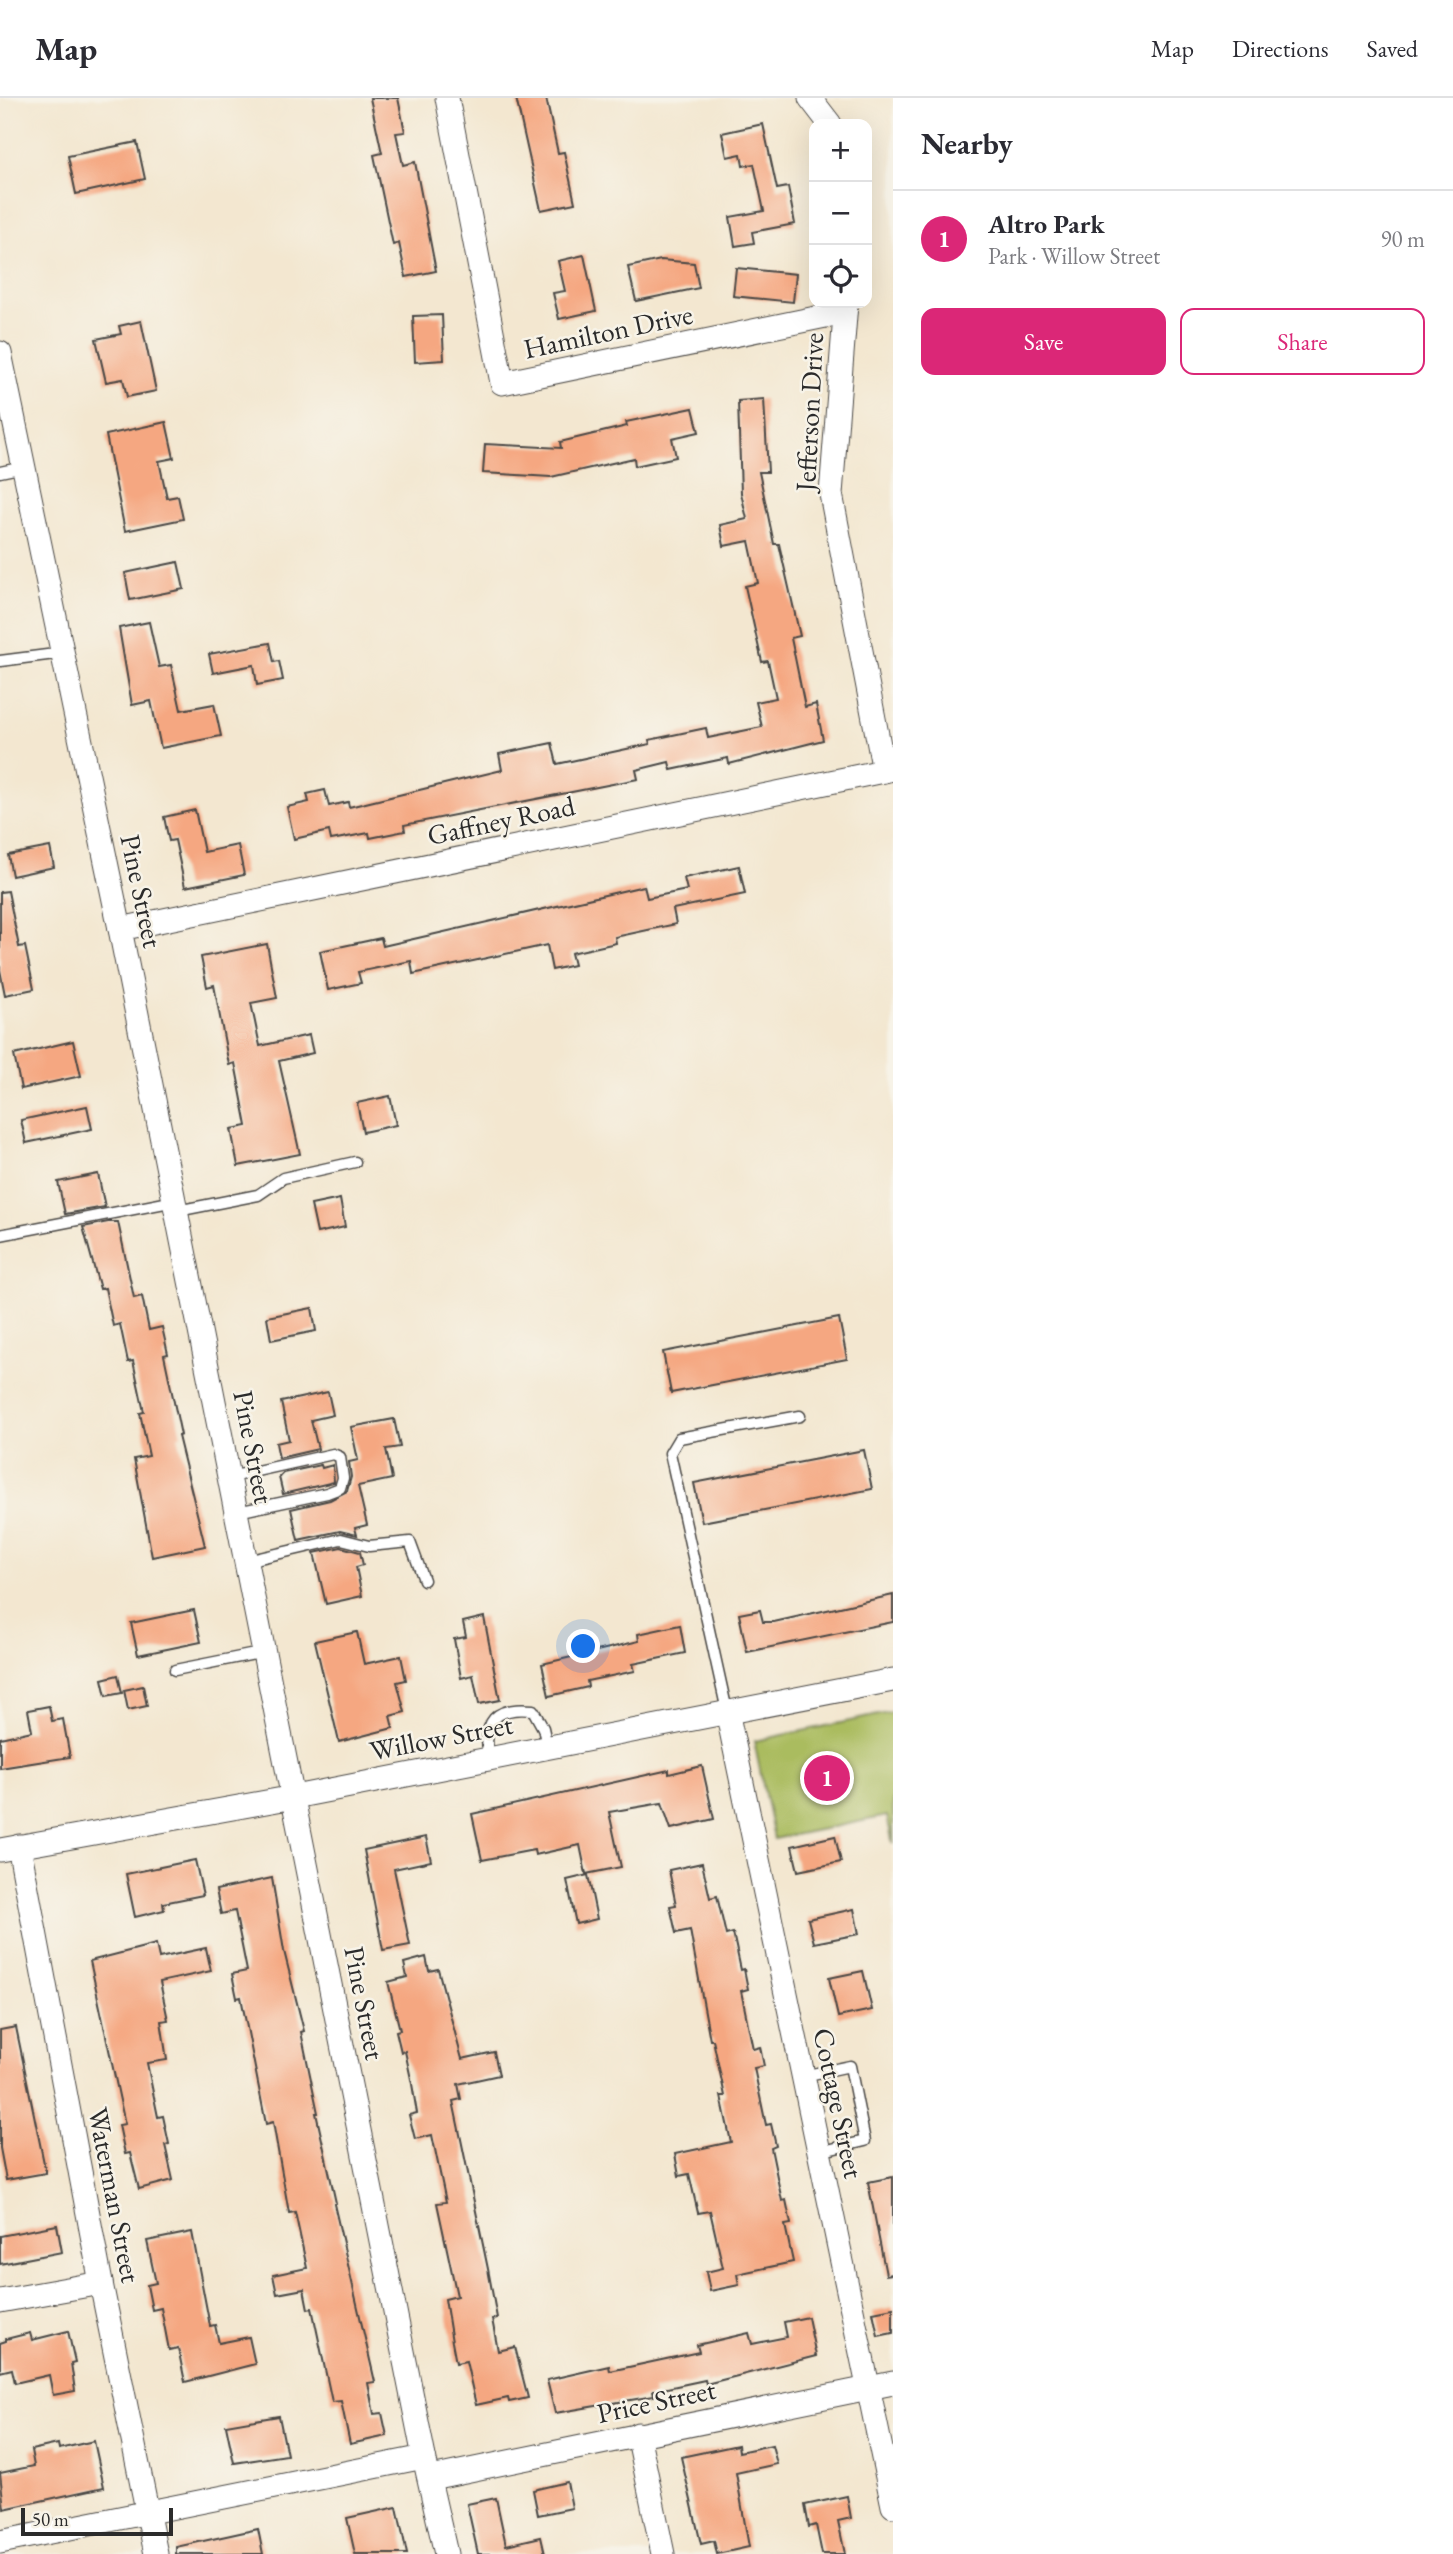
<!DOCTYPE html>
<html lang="en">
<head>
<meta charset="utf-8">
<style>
  :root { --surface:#fff; --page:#f7f7f7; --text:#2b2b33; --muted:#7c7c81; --line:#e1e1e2; --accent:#db2777 }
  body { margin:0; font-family:"EB Garamond",serif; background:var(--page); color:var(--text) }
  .controls { position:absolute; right:21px; top:21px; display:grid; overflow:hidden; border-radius:14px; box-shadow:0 7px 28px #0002 }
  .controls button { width:63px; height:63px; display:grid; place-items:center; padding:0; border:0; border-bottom:2px solid var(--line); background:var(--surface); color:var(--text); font:35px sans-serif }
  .scale { position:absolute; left:21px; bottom:18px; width:152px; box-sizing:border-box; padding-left:7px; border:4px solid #2b2b2b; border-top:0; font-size:19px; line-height:24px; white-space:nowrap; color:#2b2b2b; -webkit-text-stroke:5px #f7f3e8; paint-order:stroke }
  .you { position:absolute; left:584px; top:1549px; width:24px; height:24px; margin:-18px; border:5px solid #fff; border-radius:50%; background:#1a73e8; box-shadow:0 0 0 10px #1a73e833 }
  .badge { display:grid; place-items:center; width:46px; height:46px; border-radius:50%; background:var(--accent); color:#fff; font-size:23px; font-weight:700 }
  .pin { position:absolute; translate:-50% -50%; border:4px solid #fff; box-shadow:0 2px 7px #0006 }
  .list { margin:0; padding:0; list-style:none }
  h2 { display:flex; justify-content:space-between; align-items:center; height:91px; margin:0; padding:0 28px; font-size:30px }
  h2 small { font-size:23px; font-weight:400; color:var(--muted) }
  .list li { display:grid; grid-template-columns:46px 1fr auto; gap:21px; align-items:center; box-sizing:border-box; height:98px; padding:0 28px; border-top:2px solid var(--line) }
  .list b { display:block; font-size:26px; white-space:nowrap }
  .list p { margin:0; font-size:23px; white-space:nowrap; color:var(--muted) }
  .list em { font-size:23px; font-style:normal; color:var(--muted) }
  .actions { display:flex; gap:14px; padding:21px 28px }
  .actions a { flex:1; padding:16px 0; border:2px solid var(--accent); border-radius:14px; text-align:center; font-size:24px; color:var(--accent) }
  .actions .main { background:var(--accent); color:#fff }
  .icon { flex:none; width:38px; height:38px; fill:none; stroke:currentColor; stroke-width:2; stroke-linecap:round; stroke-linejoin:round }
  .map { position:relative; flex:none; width:893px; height:2456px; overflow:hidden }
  header { display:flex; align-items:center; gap:42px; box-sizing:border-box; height:98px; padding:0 35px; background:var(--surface); border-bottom:2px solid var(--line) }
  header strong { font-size:33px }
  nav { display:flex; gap:38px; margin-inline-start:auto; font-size:24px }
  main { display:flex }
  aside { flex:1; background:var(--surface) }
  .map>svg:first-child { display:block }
  .green { fill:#aabc5f; stroke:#6a7445; stroke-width:2 }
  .building { fill:#f5a781 }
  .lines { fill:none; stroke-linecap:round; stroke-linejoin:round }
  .service-casing { stroke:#494744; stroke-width:13 }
  .minor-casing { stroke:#494744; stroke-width:25 }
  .service { stroke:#fff; stroke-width:10 }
  .minor { stroke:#fff; stroke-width:23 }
  .labels { text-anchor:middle; stroke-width:5; stroke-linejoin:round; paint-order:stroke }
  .street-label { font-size:28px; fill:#2b2b2b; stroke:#f7f3e8 }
</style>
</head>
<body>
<header>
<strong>Map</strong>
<nav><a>Map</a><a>Directions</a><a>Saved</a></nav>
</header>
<main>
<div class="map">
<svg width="893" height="2456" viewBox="0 0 893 2456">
  <rect width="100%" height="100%" fill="#f7f3e8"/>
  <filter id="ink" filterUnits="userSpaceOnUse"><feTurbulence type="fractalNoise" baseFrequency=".0143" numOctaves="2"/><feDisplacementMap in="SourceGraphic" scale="14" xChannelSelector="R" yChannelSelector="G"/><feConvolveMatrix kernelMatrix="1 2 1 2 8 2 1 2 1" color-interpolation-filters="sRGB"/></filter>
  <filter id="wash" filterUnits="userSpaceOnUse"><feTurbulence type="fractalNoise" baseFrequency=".00686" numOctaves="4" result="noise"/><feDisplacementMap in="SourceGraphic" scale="28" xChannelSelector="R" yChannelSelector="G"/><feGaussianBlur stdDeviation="1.57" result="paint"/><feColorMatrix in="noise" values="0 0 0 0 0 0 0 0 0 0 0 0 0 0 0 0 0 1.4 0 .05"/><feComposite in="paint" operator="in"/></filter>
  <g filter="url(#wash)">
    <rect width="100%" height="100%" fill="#f3e7d0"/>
    <!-- green -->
    <polygon class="green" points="893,1614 893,1746 887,1718 774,1741 754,1643"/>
    <g id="blocks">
      <!-- building -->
      <g class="building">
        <polygon points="370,0 398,0 405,34 396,35 403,67 415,64 436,173 406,179 399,145 393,147 374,57 382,55"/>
        <polygon points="516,0 546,0 558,55 564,54 575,105 541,112"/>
        <polygon points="763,26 777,91 788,89 795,126 752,134 754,145 735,148 730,119 764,113 754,66 743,68 741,56 727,59 722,35"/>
        <polygon points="137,44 145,81 76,96 68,58"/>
        <polygon points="584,157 596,213 559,221 553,195 565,193 558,163"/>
        <polygon points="661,162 694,165 699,190 636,203 628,169"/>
        <polygon points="736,170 796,176 793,204 733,198"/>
        <polygon points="442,217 444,262 415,264 413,218"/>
        <polygon points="141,223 156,293 127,299 123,281 106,284 96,241 121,236 119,228"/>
        <polygon points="764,301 768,374 759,374 774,446 779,446 800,538 791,540 805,609 816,606 823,642 729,666 728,660 671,672 669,664 636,672 638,681 404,727 405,733 370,740 369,735 331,742 329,733 294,741 287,709 309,704 307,696 325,692 329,708 348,704 349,709 502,672 499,656 552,645 557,666 650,646 649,642 706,630 708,640 762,629 756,604 776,600 768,563 762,564 745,488 758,485 749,443 724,448 720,427 747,421 741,395 738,303"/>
        <polygon points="693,310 699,334 672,340 676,359 635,368 634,360 551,379 483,375 485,346 561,350 560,344 627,328 626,324"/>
        <polygon points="166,324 174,360 159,363 167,400 178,398 183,421 125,433 106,337"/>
        <polygon points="178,464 184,491 130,502 125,475"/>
        <polygon points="149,524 159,569 171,567 181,612 214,606 221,638 161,650 151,603 132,607 119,530"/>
        <polygon points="270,545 274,564 279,563 283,582 257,587 254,567 213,575 209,556"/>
        <polygon points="195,712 204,754 238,747 244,777 185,789 175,742 169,743 164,719"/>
        <polygon points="50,749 54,769 12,778 8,757"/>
        <polygon points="739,768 745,796 673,811 676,826 615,839 616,845 571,855 574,867 552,872 547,847 413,876 411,863 358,874 361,885 328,892 320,853 381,840 383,848 644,788 647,800 687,792 684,780"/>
        <polygon points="8,793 19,849 25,848 34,891 5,897 0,872 0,794"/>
        <polygon points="267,846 277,900 251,905 260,948 309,937 313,955 279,963 300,1056 238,1068 231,1031 247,1028 235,965 229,967 214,887 207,889 201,859"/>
        <polygon points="73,943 81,978 21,991 14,957"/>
        <polygon points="390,998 396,1027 363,1034 357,1005"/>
        <polygon points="87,1008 92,1031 26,1045 21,1022"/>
        <polygon points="98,1076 105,1109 65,1116 58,1084"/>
        <polygon points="340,1101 345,1129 317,1135 311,1107"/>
        <polygon points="108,1124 118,1124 134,1200 142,1198 149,1232 162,1229 168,1256 164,1257 181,1337 178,1338 205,1448 152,1459 134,1361 149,1358 140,1315 144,1314 133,1263 128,1264 120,1226 113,1228 105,1190 100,1191 83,1129"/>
        <polygon points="312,1210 316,1233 271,1242 267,1219"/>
        <polygon points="839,1220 847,1261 671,1295 663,1254"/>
        <polygon points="328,1294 333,1317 311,1322 318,1351 279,1360 276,1345 289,1342 281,1304"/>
        <polygon points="394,1321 400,1349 386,1351 392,1381 358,1388 367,1427 355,1430 357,1437 340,1433 298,1442 291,1411 330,1402 347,1393 351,1379 349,1364 358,1362 351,1329"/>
        <polygon points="864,1352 872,1391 702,1424 694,1385"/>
        <polygon points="321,1367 322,1370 333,1367 334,1384 283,1396 279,1379 283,1375"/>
        <polygon points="341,1449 360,1454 363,1467 356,1469 362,1498 326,1506 314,1455"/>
        <polygon points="893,1497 893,1524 747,1554 739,1516 760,1512 763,1524 774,1524"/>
        <polygon points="194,1512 201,1544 138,1557 131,1525"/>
        <polygon points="484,1519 500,1602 479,1606 473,1577 461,1580 454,1541 466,1539 463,1524"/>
        <polygon points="680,1527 685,1555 633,1566 635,1573 587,1583 588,1589 549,1598 542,1566 639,1543 638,1536"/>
        <polygon points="357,1534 364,1566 401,1558 406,1582 397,1584 405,1614 390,1618 393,1630 339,1644 315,1543"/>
        <polygon points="118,1577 122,1595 106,1598 102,1581"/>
        <polygon points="143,1588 147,1608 128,1612 124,1592"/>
        <polygon points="49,1608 52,1623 63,1621 70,1659 0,1670 0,1640 32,1633 28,1612"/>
        <polygon points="702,1668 714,1721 671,1731 662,1705 609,1714 621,1769 586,1776 580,1747 535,1757 534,1752 482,1762 472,1716 669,1672 669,1676"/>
        <polygon points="835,1738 841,1764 798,1773 792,1748"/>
        <polygon points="426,1739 431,1763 394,1771 410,1847 383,1852 364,1752"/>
        <polygon points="195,1762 203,1797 163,1805 164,1812 135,1819 126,1776"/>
        <polygon points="702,1765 710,1800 717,1798 726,1837 733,1835 741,1872 744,1871 748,1891 741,1893 753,1951 760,1949 764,1968 754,1970 766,2027 771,2026 776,2048 771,2050 782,2103 786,2102 791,2126 785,2127 793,2164 737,2176 739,2187 710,2193 706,2174 723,2170 710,2113 698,2115 689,2076 679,2078 675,2056 731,2044 721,1998 725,1998 713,1942 710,1942 690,1832 676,1835 670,1808 676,1807 669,1772"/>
        <polygon points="588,1777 597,1821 576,1826 567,1782"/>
        <polygon points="272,1780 284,1853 304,1933 301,1934 318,2015 316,2015 336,2105 334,2106 375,2284 368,2285 374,2316 382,2315 387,2338 350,2346 341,2303 332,2304 312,2210 308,2211 304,2191 277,2196 273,2177 307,2170 295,2114 289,2115 273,2024 266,2026 241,1899 237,1900 232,1876 247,1873 235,1813 221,1816 216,1792"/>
        <polygon points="854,1811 859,1836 814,1845 808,1821"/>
        <polygon points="156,1846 159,1860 206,1850 211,1873 160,1884 168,1922 161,1923 167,1962 147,1965 158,2019 163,2018 169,2046 165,2047 173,2082 139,2091 130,2055 125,2056 119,2027 125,2026 90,1863"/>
        <polygon points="426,1859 429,1873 438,1871 462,1961 494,1954 499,1977 458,1986 461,2001 453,2003 488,2171 497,2220 492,2221 498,2253 515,2249 528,2300 509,2304 508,2300 476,2307 466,2263 456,2265 452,2244 445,2201 457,2198 437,2105 446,2104 432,2037 415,2041 409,2017 417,2015 412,1986 405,1953 401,1954 396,1933 400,1932 388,1884 407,1879 404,1865"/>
        <polygon points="863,1873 872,1912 838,1919 829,1880"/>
        <polygon points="16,1929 46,2075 6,2082 0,2050 0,1932"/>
        <polygon points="893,2079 893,2176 886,2177 868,2084"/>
        <polygon points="57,2127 62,2154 0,2166 0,2138"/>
        <polygon points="192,2134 210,2228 215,2227 219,2245 249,2239 255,2266 185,2284 178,2250 169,2252 161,2210 152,2212 147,2187 156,2185 147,2143"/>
        <polygon points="893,2210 893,2235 878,2238 873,2214"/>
        <polygon points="808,2219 816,2258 706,2286 705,2282 653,2293 654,2298 555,2315 547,2282 609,2268 610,2273 699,2254 697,2247 749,2235 752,2246 787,2239 784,2224"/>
        <polygon points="68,2233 75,2264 71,2265 75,2293 53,2297 49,2277 15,2285 12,2271 0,2274 0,2245 6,2243 6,2241 30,2235 32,2242"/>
        <polygon points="279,2318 287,2357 234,2365 226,2327"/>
        <polygon points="94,2343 104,2389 4,2411 0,2375 34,2368 31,2352 58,2346 59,2351"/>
        <polygon points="738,2347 739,2354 772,2347 777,2366 736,2375 749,2449 717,2456 714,2443 701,2446 681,2359"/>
        <polygon points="567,2384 572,2410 538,2417 533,2392"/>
        <polygon points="847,2398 851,2420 838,2423 845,2456 822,2456 816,2427 809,2429 805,2407"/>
        <polygon points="496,2400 506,2447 541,2439 545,2456 478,2456 467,2406"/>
        <polygon points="397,2409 407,2456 355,2456 347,2420"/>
        <polygon points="258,2431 263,2456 176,2456 176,2449"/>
      </g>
    </g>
  </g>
  <g filter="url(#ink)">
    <use href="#blocks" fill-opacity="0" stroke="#494744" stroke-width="2"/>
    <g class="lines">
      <defs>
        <g id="service">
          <polyline points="0,374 24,369"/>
          <polyline points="0,563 63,555"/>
          <polyline points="177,1113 258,1097 283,1080 355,1064"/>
          <polyline points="0,1137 175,1103"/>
          <polyline points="230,1379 333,1356 340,1359 343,1380 340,1390 327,1395 237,1414"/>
          <polyline points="247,1463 341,1441 369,1448 410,1444 424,1482"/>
          <polyline points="175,1572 265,1554"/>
          <polyline points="727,1613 670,1355 679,1340 800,1318"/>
          <path d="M489,1660C482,1623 495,1608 533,1612L543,1630L547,1648"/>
          <polyline points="803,1978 850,1968 865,2043 819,2054"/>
        </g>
        <g id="minor">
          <polyline points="447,0 502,285 845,214"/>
          <polyline points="810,0 830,26"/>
          <polyline points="846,205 831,396 884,673"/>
          <polyline points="0,255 120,831 424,2359 446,2456"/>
          <polyline points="120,831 893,671"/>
          <polyline points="727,1613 893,2408"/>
          <polyline points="19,1748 101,2185 156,2456"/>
          <polyline points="0,1752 294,1699 893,1582"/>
          <polyline points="0,2203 101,2185"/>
          <polyline points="638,2336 663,2456"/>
          <polyline points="431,2380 893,2285"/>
          <polyline points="0,2444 424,2359"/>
        </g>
      </defs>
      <!-- service casing -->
      <use href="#service" class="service-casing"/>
      <!-- minor casing -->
      <use href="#minor" class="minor-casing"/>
      <!-- service -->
      <use href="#service" class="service"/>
      <!-- minor -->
      <use href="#minor" class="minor"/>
    </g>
  </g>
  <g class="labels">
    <!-- street labels -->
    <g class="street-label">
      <text transform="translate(608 233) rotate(-12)" y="10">Hamilton Drive</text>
      <text transform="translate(809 314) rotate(-87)" y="10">Jefferson Drive</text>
      <text transform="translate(501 722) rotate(-12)" y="10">Gaffney Road</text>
      <text transform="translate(142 793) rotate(78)" y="10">Pine Street</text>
      <text transform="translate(254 1349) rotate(79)" y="10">Pine Street</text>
      <text transform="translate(441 1639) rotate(-11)" y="10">Willow Street</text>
      <text transform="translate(365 1905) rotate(79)" y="10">Pine Street</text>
      <text transform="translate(839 2005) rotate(78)" y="10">Cottage Street</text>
      <text transform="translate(115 2097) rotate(79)" y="10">Waterman Street</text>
      <text transform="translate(656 2303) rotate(-12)" y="10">Price Street</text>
    </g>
  </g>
</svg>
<div class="controls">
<button>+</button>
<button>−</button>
<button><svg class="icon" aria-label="locate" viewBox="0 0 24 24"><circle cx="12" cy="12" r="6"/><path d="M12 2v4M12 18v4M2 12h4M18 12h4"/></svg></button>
</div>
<div class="scale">50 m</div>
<div class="you"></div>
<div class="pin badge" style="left:827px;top:1680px">1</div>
</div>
<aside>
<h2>Nearby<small></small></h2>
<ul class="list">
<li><span class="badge">1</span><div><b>Altro Park</b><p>Park · Willow Street</p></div><em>90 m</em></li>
</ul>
<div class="actions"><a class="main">Save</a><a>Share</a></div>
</aside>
</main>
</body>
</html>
